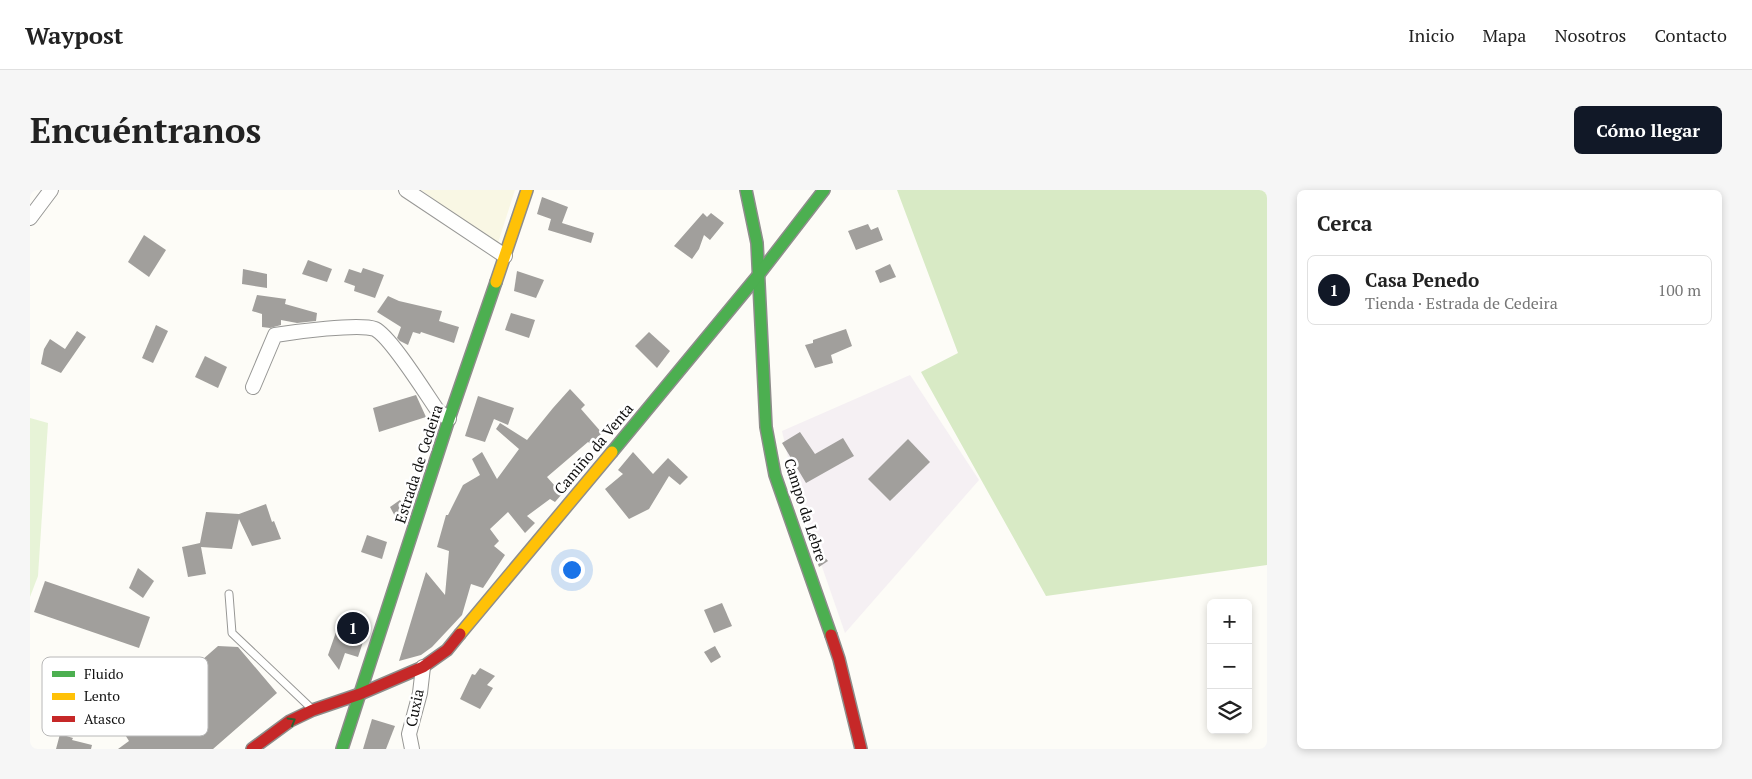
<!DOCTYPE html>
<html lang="es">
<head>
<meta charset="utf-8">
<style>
  :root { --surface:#fff; --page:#f6f6f6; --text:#222; --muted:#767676; --line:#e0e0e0; --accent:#111827 }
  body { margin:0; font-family:"PT Serif",serif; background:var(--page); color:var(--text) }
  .controls { position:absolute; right:15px; bottom:15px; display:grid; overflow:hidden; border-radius:8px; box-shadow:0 2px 8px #0003 }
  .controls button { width:45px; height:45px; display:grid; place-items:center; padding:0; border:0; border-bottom:1px solid var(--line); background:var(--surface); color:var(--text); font:25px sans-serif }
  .you { position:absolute; left:541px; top:379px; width:18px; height:18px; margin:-12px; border:4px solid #fff; border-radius:50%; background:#1a73e8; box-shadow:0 0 0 8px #1a73e833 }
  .badge { display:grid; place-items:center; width:32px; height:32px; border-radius:50%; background:var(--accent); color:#fff; font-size:16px; font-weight:700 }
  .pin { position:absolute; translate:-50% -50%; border:2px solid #fff; box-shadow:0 1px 5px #0006 }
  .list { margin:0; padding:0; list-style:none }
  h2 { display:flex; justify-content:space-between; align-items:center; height:65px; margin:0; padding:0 20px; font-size:21px }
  h2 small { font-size:16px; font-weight:400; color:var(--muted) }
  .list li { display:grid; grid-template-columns:32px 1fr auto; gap:15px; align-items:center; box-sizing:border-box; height:70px; margin:0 10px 10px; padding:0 10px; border:1px solid var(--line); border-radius:8px }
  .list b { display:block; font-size:19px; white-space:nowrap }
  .list p { margin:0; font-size:16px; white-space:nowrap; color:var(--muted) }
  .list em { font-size:16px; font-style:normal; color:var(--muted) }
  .icon { flex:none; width:28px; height:28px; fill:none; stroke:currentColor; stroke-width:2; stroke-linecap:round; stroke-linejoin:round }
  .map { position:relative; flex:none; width:1237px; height:559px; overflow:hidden; border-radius:8px }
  header { display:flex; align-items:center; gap:30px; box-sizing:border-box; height:70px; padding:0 25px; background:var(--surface); border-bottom:1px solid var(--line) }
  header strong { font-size:24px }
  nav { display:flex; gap:28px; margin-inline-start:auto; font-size:18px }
  .intro { display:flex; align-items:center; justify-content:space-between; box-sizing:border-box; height:120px; padding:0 30px }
  h1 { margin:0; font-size:35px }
  .button { padding:12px 22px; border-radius:8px; background:var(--accent); color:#fff; font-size:18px; font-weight:700 }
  main { display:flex; gap:30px; padding:0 30px }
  aside { flex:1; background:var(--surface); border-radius:8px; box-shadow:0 2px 8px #0003 }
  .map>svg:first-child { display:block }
  .industrial { fill:#f5f0f3 }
  .farmland { fill:#f9f7e4 }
  .green { fill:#e7f3d7 }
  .forest { fill:#d8eac5 }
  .building { fill:#a19f9c }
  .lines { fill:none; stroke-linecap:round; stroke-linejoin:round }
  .lane-casing { stroke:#979795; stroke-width:9 }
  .street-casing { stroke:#979795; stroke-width:16 }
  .fast-casing { stroke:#8e8d8b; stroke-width:14 }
  .slow-casing { stroke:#8e8d8b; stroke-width:14 }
  .jam-casing { stroke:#8e8d8b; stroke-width:14 }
  .lane { stroke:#fffffe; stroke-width:7 }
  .street { stroke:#fffffe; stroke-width:14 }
  .fast { stroke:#4caf50; stroke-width:11 }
  .slow { stroke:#ffc107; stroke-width:11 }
  .jam { stroke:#c62828; stroke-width:11 }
  .oneway { stroke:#2e6030 }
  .labels { text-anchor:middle; stroke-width:5; stroke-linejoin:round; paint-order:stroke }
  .street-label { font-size:15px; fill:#111; stroke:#fff }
  .key { fill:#fff; stroke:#b8b8b8; stroke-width:1 }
  .key-label { font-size:14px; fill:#111 }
</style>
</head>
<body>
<header>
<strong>Waypost</strong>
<nav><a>Inicio</a><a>Mapa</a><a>Nosotros</a><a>Contacto</a></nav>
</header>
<div class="intro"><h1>Encuéntranos</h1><a class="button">Cómo llegar</a></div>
<main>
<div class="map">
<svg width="1237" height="559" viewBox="0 0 1237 559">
  <rect width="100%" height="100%" fill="#fdfcf7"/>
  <!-- industrial -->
  <polygon class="industrial" points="880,185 949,290 815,443 765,299 752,241"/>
  <!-- farmland -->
  <polygon class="farmland" points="391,0 485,0 467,56"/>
  <!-- green -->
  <polygon class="green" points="0,228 18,233 8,386 0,407"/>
  <!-- forest -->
  <polygon class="forest" points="867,0 1237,0 1237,375 1016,406 891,182 928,163"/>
  <!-- building -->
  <g class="building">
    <polygon points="512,7 538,17 532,33 564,43 561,53 518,40 521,29 507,24"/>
    <polygon points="673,23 677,27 681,23 694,33 680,50 674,45 669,59 662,69 644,56"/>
    <polygon points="838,34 841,40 848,37 853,50 826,60 818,41"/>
    <polygon points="114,45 136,60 119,87 98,72"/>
    <polygon points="278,70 302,79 297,92 272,84"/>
    <polygon points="860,74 866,87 850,93 845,81"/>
    <polygon points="333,78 354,85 345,108 324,101 325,96 314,92 319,79 331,83"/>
    <polygon points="213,79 237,84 237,98 212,94"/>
    <polygon points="487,81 514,90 506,108 484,101"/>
    <polygon points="227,105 256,109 255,114 287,123 286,131 267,133 251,130 251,135 240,138 232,137 232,124 222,121"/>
    <polygon points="358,106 369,111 412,121 409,131 429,137 424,153 391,142 390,144 383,142 378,155 370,151 367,148 371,137 347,122"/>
    <polygon points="481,123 505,130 499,148 475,140"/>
    <polygon points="126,135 138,141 123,173 112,168"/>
    <polygon points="816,139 822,156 801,165 803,173 785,178 775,155 783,153 783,150"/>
    <polygon points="47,141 56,147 31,183 11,174 14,159 20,149 35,159"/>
    <polygon points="619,142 640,161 627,178 605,156"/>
    <polygon points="175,166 197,177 188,198 165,187"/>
    <polygon points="540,199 555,215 551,219 572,243 561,254 558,252 517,287 532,304 525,312 520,309 497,326 505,333 495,343 478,322 460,339 469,351 464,356 475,365 453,398 441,394 432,425 402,457 391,465 369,471 396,382 415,405 419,361 407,357 416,325 418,325 433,295 450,285 442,269 452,262 467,289 489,259 466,239 470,233 497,250 523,218"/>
    <polygon points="386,205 396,227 349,242 343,218"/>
    <polygon points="448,206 484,218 478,235 464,229 455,252 435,246"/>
    <polygon points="770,242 785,264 813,248 824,266 776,293 752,253"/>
    <polygon points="878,249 900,272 860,311 838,289"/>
    <polygon points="603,262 623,284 638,268 658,287 650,295 639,286 619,319 599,329 575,299 593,284 588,280"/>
    <polygon points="370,310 376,320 375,323 367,330 360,317"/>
    <polygon points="236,314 242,332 244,331 251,349 222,356 209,329 202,359 171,357 176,384 158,387 152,357 170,353 176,322 209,324"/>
    <polygon points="337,345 357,352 352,369 331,362"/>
    <polygon points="780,351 798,371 789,377"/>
    <polygon points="108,378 124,391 113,408 99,398"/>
    <polygon points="15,391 120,427 109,458 4,422"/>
    <polygon points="692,413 702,436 684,443 674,420"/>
    <polygon points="312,425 339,434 328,467 315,463 309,480 298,465"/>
    <polygon points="188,456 208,457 247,503 183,559 88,559 99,551 84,527 93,511 107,527"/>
    <polygon points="685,456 691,467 681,473 674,462"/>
    <polygon points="450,478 465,486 457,495 463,498 450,519 430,509 442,484 445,485"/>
    <polygon points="342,529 365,536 356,559 333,559"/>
    <polygon points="30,544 43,548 42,550 62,555 61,559 26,559"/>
  </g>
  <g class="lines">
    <defs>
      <polyline id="lane" points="199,404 202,443 282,519"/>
      <g id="street">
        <polyline points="376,0 475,66"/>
        <polyline points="0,28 21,0"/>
        <path d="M223,197L245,145C264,142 329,133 345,139C361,147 396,204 408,221L419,229"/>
        <polyline points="382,559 379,544 390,503 393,477"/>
      </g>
      <g id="fast">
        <polyline points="716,0 727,53 736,237 745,285 801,445"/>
        <polyline points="582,262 730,83 794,0"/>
        <polyline points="312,559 419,229 466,92"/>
      </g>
      <g id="slow">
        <polyline points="466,92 497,0"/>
        <polyline points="430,444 582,262"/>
      </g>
      <g id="jam">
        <polyline points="801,445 809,469 831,559"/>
        <polyline points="222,559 260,531 283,520 330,504 393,477 417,460 430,444"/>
      </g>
    </defs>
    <!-- lane casing -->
    <use href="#lane" class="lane-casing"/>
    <!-- street casing -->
    <use href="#street" class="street-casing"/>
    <!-- fast casing -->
    <use href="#fast" class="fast-casing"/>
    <!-- slow casing -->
    <use href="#slow" class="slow-casing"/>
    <!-- jam casing -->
    <use href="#jam" class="jam-casing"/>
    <!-- lane -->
    <use href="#lane" class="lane"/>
    <!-- street -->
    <use href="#street" class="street"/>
    <!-- fast -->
    <use href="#fast" class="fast"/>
    <!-- slow -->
    <use href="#slow" class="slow"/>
    <!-- jam -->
    <use href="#jam" class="jam"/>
  </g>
  <!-- one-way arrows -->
  <defs><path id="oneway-chevron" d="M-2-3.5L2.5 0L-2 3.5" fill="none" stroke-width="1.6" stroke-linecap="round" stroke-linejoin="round" transform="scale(1.25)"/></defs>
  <use class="oneway" href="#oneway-chevron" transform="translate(262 531) rotate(-30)"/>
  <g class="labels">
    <!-- street labels -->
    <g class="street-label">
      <text transform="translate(564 259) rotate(-50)" y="5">Camiño da Venta</text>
      <text transform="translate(389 274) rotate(-72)" y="5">Estrada de Cedeira</text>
      <text transform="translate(775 320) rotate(72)" y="5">Campo da Lebre</text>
      <text transform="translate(385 518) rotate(-78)" y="5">Cuxia</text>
    </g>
  </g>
  <!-- legend -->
  <rect x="12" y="467" width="166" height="79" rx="8" class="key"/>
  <rect x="22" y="481" width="23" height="6" fill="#4caf50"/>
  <rect x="22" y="503" width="23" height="7" fill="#ffc107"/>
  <rect x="22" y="526" width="23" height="6" fill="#c62828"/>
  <g class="key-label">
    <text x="54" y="489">Fluido</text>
    <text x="54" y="511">Lento</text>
    <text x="54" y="534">Atasco</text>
  </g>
</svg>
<div class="controls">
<button>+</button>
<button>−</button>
<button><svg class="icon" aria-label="layers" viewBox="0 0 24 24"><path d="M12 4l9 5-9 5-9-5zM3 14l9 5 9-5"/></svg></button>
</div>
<div class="you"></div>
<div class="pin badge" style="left:323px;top:438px">1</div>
</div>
<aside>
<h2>Cerca<small></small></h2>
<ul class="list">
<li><span class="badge">1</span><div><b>Casa Penedo</b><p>Tienda · Estrada de Cedeira</p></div><em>100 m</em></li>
</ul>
</aside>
</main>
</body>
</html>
